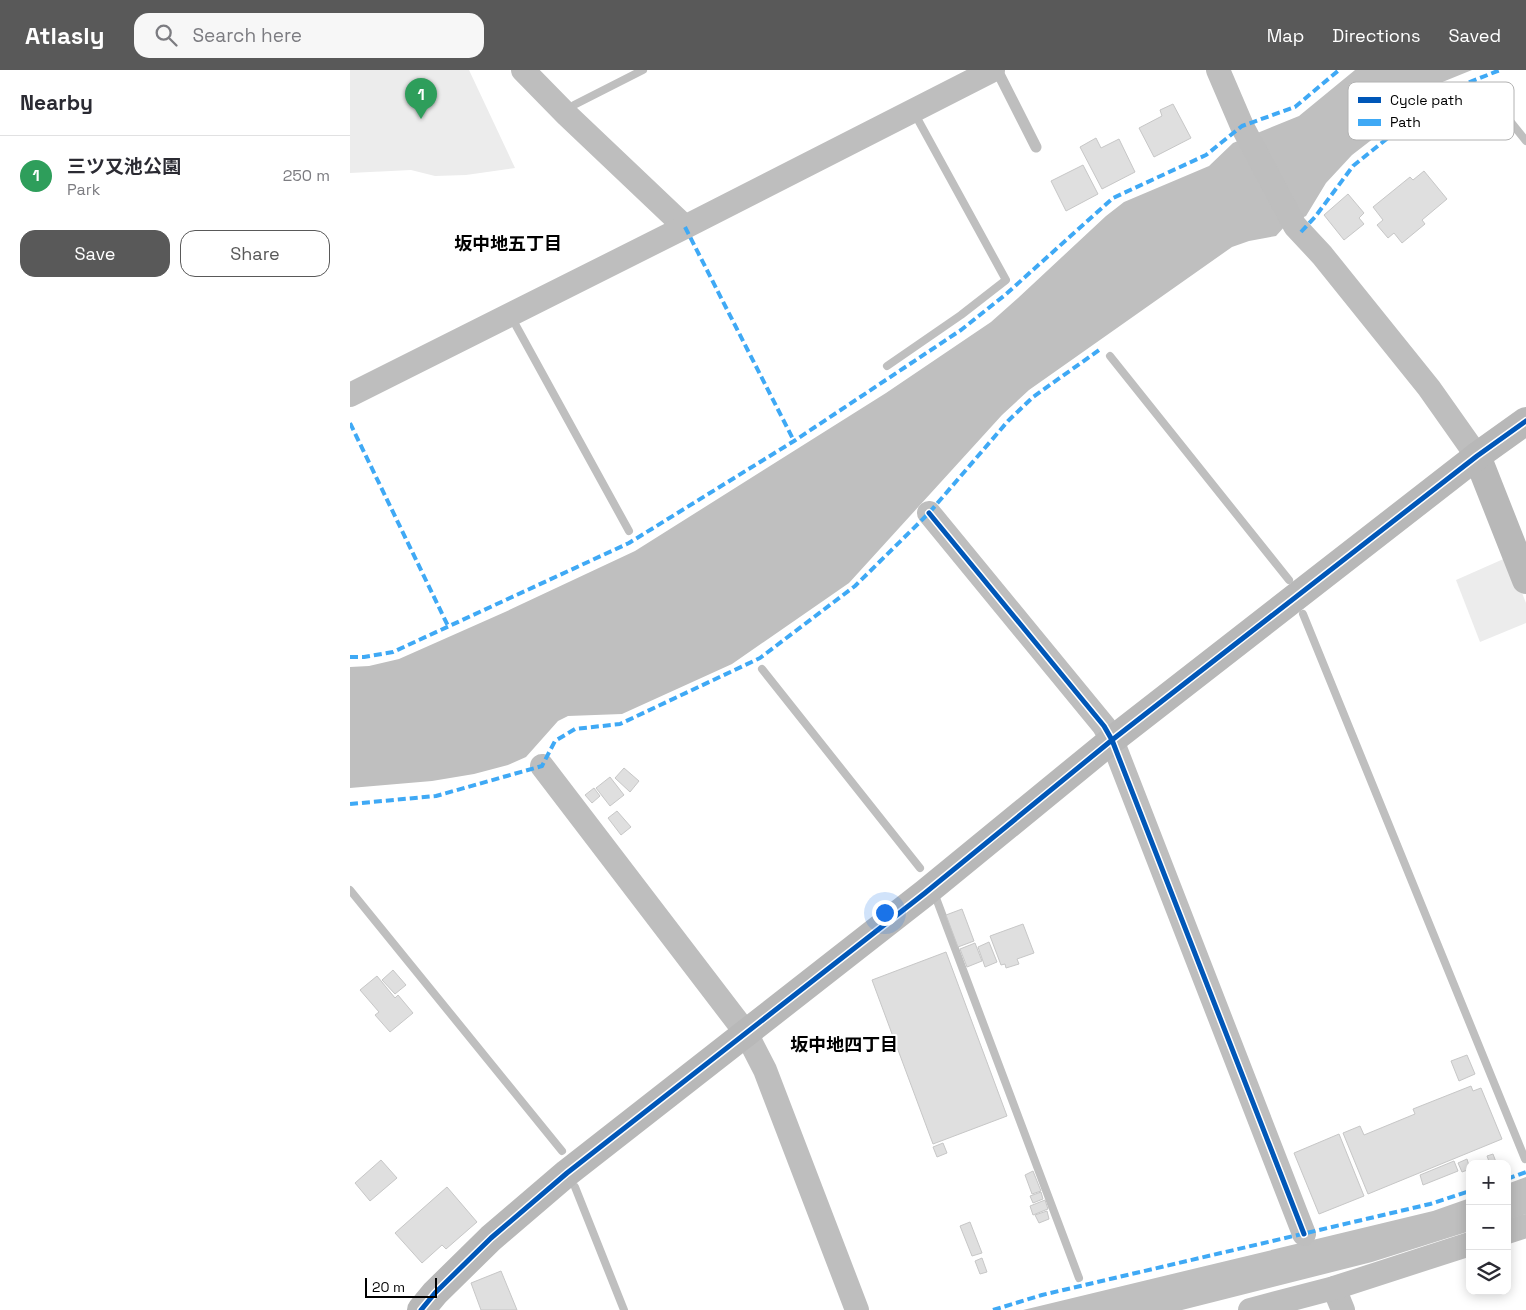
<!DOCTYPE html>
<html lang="en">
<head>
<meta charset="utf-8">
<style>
  :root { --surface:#fff; --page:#f7f7f7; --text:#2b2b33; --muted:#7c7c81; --line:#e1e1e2; --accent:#595959 }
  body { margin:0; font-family:"Space Grotesk","Noto Sans JP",sans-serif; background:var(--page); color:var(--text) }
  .controls { position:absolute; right:15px; bottom:15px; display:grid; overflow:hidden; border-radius:10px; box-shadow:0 2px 12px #0003 }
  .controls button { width:45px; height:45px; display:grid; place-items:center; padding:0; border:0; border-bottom:1px solid var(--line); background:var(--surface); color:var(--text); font:25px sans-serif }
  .scale { position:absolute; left:15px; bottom:12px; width:72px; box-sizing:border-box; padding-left:5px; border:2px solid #000; border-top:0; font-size:14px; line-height:18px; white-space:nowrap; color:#000; -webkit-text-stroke:4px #fff; paint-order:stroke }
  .you { position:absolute; left:534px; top:842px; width:18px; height:18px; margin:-12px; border:4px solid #fff; border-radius:50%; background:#1a73e8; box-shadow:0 0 0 8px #1a73e833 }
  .badge { display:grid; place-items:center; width:32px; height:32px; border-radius:50%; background:var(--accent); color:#fff; font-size:16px; font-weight:700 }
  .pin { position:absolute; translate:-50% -41px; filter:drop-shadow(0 1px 2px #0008) }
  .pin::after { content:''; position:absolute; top:26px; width:18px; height:15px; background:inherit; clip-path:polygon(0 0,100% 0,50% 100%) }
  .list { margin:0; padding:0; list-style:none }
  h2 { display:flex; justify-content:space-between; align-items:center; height:65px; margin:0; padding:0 20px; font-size:21px }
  h2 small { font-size:16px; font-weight:400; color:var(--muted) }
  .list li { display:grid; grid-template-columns:32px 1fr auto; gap:15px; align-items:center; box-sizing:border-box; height:80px; padding:0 20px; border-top:1px solid var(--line) }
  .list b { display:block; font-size:19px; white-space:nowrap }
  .list p { margin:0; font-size:16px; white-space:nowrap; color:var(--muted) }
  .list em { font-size:16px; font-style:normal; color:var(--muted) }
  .actions { display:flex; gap:10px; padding:15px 20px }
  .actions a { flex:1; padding:11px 0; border:1px solid var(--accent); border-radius:15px; text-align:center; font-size:18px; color:var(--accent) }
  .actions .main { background:var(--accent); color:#fff }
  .icon { flex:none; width:28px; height:28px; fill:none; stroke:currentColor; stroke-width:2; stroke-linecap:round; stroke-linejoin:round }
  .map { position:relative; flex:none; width:1176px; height:1240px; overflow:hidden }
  header { display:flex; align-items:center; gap:30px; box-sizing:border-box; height:70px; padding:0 25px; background:var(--accent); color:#fff }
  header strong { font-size:24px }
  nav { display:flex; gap:28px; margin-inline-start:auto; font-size:18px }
  .search { width:350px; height:45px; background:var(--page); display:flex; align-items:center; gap:12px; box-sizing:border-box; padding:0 18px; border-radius:15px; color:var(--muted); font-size:19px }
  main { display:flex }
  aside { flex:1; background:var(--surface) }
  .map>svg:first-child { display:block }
  .green { fill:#ececec }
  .water { fill:#bfbfbf }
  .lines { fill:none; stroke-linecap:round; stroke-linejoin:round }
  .stream { stroke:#bfbfbf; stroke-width:8 }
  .building { fill:#dfdfdf; stroke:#c7c7c7 }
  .lane { stroke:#bebebe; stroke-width:11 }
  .street { stroke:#bebebe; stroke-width:24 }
  .secondary { stroke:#b8b8b8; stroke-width:28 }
  .quiet { stroke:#3fa9f5; stroke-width:4; stroke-dasharray:8 4; stroke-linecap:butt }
  .cycleway-casing { stroke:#fff; stroke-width:8 }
  .cycleway { stroke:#0057b8; stroke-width:5 }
  .labels { text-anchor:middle; stroke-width:4; stroke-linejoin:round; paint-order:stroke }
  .neighbourhood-label { font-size:18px; font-weight:bold; fill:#000; stroke:#fff }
  .key { fill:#fff; stroke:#b2b2b2; stroke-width:1 }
  .key-label { font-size:14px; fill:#000 }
</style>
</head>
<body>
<header>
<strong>Atlasly</strong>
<div class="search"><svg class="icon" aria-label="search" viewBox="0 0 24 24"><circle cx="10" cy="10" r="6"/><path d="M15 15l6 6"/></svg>Search here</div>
<nav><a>Map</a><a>Directions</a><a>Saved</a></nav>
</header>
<main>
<aside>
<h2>Nearby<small></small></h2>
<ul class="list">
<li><span class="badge" style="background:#2e9e5b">1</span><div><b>三ツ又池公園</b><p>Park</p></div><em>250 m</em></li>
</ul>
<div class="actions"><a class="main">Save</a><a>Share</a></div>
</aside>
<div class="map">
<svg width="1176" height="1240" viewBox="0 0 1176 1240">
  <rect width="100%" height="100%" fill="#fff"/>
  <!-- green -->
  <g class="green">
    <polygon points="0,0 119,0 165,98 116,105 85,106 61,100 0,103"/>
    <polygon points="1158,487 1176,533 1176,553 1130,572 1106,510"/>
  </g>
  <!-- water -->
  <g class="water">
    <polygon points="1005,0 1122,0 1090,13 1055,44 1002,85 976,113 956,146 935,156 926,166 899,171 882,177 679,320 652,345 499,513 382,594 272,644 218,646 208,651 176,687 158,695 124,704 82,711 0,718 0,597 19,596 49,589 155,542 285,481 536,323 641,252 668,228 756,146 774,132 859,96 883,73 949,46"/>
    <polygon points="1176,1107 1176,1144 1157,1150 1157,1114"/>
    <polygon points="1120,1128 1120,1161 1022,1192 832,1240 673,1240 1083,1141"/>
  </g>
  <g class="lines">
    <!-- stream -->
    <g class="stream">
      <polyline points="1135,20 1176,71"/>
      <polyline points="224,35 293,0"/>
      <polyline points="164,252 279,461"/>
      <polyline points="760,286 939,510"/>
      <polyline points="537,296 611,245 656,210 567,48"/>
      <polyline points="953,544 1175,1089"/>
      <polyline points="412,599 570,798"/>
      <polyline points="0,820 212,1081"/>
      <polyline points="586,828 729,1208"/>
      <polyline points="225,1117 274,1240"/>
    </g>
  </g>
  <!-- building -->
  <g class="building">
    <polygon points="823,34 841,68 804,87 789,58 812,46 810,40"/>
    <polygon points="746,68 751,78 769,69 785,102 752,119 730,77"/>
    <polygon points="733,95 748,124 716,141 701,111"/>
    <polygon points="1074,101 1097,129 1072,150 1075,154 1052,173 1044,163 1038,168 1027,155 1033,150 1023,137 1060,107 1063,110"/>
    <polygon points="998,124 1014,143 1009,148 1014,154 994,170 974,145"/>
    <polygon points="274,698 289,711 280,722 265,708"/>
    <polygon points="260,707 274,725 260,736 246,718"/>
    <polygon points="244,718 250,726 242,733 235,725"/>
    <polygon points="267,741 281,757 271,765 258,748"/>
    <polygon points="612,839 624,871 608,877 596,845"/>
    <polygon points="673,854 684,883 667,889 669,894 656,898 655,894 651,895 640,866"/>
    <polygon points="639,872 647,892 635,897 628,877"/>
    <polygon points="625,873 632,891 617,897 610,879"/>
    <polygon points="596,882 657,1046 583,1074 522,910"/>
    <polygon points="43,900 56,915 45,924 32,910"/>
    <polygon points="27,906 45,928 48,925 63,943 40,962 25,945 29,942 10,920"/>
    <polygon points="1117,985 1125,1004 1109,1011 1101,991"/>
    <polygon points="1121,1016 1123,1021 1131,1018 1152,1069 1018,1124 993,1063 1010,1056 1014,1065 1065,1044 1063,1039"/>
    <polygon points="989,1064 1014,1126 969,1144 944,1083"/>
    <polygon points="593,1073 597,1083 587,1087 583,1077"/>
    <polygon points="1143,1084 1146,1092 1140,1094 1137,1086"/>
    <polygon points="1117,1089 1120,1099 1112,1102 1108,1093"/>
    <polygon points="31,1090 47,1108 20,1131 5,1113"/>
    <polygon points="1104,1091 1108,1101 1073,1115 1070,1105"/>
    <polygon points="683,1101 691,1121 682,1124 675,1105"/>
    <polygon points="97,1117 127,1152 96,1179 92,1175 72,1193 45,1163"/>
    <polygon points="691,1122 693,1129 683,1133 680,1126"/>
    <polygon points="695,1130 698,1139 683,1145 680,1136"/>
    <polygon points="697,1141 699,1149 689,1153 685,1145"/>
    <polygon points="620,1152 632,1183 622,1186 610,1156"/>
    <polygon points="632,1188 637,1202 630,1204 625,1191"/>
    <polygon points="151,1201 167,1240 131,1240 121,1213"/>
  </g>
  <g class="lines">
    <!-- lane -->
    <polyline class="lane" points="647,0 686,77"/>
    <!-- street -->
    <g class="street">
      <polyline points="173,0 217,45 335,157"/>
      <polyline points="868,0 892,56 945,156 972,185 1079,318 1127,386"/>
      <polyline points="0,325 335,157 643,0"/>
      <polyline points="579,443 754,656 762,670 954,1164"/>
      <polyline points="192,696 396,963 415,1000 507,1240"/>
      <polyline points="1157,1162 1176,1156"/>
      <polyline points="984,1218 993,1240"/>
      <polyline points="900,1240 984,1218 1120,1174"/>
    </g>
    <!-- secondary -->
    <g class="secondary">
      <polyline points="1127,386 1176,510"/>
      <polyline points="71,1240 85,1223 141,1168 217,1103 575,823 762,670 1127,386 1176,351"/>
    </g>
    <!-- quiet -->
    <g class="quiet">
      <polyline points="335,157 444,371"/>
      <polyline points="951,162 965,147 1003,96 1095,22 1150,0"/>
      <polyline points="0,353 98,556"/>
      <polyline points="0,587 14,587 43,582 279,473 444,371 611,260 655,225 763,128 856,85 892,56 945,37 989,0"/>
      <polyline points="0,734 86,726 192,696 205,671 225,659 270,654 410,588 505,516 579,443 658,351 683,327 752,278"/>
      <polyline points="1157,1109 1176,1102"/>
      <polyline points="643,1240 692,1225 1080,1134 1120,1121"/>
    </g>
    <defs>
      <g id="cycleway">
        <polyline points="579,443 754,656 762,670 954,1164"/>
        <polyline points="71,1240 85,1223 141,1168 217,1103 575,823 762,670 1127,386 1176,351"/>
      </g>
    </defs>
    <!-- cycleway casing -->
    <use href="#cycleway" class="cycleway-casing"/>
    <!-- cycleway -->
    <use href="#cycleway" class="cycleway"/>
  </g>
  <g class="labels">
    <!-- neighbourhood labels -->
    <g class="neighbourhood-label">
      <text x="158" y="180">坂中地五丁目</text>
      <text x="494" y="981">坂中地四丁目</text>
    </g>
  </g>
  <!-- legend -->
  <rect x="998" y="12" width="166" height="58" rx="8" class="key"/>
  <rect x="1008" y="27" width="23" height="6" fill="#0057b8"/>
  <rect x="1008" y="49" width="23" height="7" fill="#3fa9f5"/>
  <g class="key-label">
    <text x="1040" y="35">Cycle path</text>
    <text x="1040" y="57">Path</text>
  </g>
</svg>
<div class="controls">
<button>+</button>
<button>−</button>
<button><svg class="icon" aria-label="layers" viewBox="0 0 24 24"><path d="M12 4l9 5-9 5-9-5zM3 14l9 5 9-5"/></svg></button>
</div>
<div class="scale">20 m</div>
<div class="you"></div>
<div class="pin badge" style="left:71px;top:49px;background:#2e9e5b">1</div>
</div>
</main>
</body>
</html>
